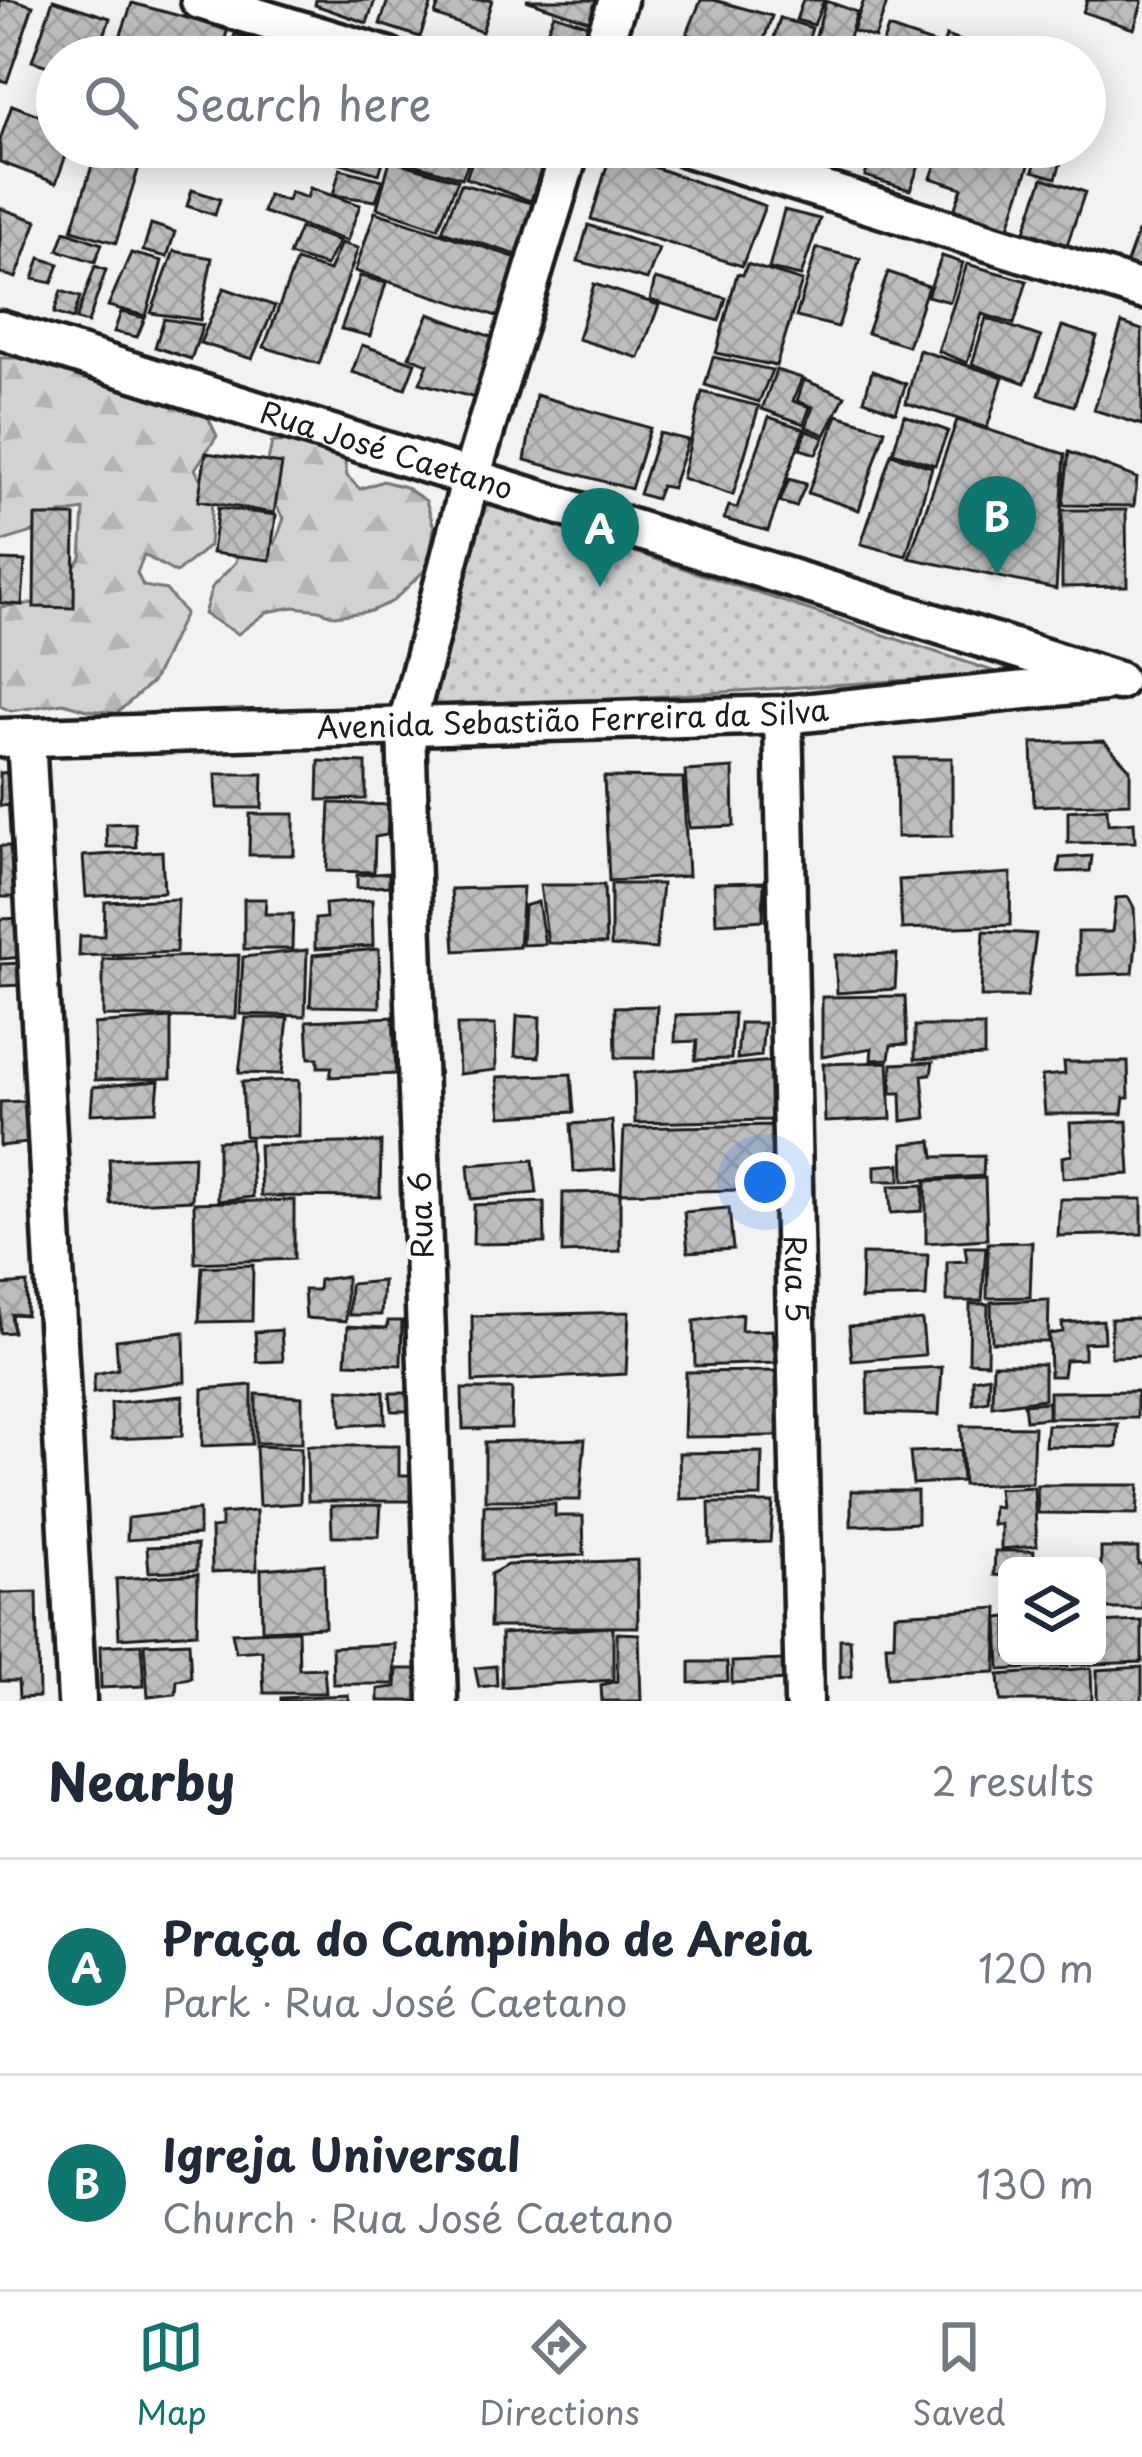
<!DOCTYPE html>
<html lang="en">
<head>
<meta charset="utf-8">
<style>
  :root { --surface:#fff; --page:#f6f6f7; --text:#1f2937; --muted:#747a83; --line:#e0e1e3; --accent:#0f766e }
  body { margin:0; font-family:"Playpen Sans",sans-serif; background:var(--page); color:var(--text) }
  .controls { position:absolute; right:36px; bottom:36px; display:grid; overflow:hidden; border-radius:18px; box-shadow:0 6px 30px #0003 }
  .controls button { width:108px; height:108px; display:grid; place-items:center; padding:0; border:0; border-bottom:3px solid var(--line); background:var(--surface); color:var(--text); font:60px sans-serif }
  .you { position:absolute; left:765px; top:1182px; width:42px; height:42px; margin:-30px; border:9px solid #fff; border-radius:50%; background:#1a73e8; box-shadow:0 0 0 18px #1a73e833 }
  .badge { display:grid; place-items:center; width:78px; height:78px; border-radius:50%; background:var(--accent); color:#fff; font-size:39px; font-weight:700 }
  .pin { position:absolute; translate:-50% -99px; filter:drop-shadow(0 3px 6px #0008) }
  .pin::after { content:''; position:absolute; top:63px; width:42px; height:36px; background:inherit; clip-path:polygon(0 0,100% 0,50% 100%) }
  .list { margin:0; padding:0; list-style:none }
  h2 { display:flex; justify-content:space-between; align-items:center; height:156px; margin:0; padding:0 48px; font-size:51px }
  h2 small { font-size:39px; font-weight:400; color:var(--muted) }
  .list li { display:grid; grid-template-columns:78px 1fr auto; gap:36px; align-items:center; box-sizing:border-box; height:216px; padding:0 48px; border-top:3px solid var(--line) }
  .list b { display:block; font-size:45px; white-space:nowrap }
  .list p { margin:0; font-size:39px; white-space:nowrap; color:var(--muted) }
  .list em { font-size:39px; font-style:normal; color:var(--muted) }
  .icon { flex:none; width:66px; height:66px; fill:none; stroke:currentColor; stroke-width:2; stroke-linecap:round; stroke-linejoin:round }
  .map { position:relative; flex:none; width:1142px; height:1701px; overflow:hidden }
  .search { position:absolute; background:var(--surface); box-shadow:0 6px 30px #0003; left:36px; right:36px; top:36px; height:132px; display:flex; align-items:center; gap:30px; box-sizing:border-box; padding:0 42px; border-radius:66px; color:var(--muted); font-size:45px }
  .sheet { height:588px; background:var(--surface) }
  nav { display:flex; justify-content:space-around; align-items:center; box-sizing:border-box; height:168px; border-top:3px solid var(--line); background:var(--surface); font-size:33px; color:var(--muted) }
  nav a { display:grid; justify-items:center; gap:6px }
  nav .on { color:var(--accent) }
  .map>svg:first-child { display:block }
  .forest { fill:url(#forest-firs); stroke:#777; stroke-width:3 }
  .park { fill:url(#park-dots); stroke:#777; stroke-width:3 }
  .building { fill:url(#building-cross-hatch); stroke:#1c1c1c; stroke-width:3 }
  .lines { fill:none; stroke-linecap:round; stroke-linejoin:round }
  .minor-casing { stroke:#1c1c1c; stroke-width:45 }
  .minor { stroke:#fff; stroke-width:36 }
  .labels { text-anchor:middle; stroke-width:9; stroke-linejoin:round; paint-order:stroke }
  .street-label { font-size:30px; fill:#1c1c1c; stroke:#fff }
</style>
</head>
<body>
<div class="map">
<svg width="1142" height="1701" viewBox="0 0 1142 1701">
  <defs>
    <pattern id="forest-firs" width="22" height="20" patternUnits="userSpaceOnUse" patternTransform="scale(3)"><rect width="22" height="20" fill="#d2d2d2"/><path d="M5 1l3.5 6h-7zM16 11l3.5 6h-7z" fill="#b4b4b4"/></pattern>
    <pattern id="park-dots" width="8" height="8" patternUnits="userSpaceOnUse" patternTransform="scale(3)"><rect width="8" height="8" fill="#d2d2d2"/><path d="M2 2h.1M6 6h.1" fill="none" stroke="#b4b4b4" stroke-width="1.8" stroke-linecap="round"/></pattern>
    <pattern id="building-cross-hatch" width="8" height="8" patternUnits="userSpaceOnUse" patternTransform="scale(3)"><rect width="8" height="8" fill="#bdbdbd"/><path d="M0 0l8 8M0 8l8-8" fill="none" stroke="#a2a2a2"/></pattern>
  </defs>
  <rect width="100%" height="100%" fill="#f2f2f2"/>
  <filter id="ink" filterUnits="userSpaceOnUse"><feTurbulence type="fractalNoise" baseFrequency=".00833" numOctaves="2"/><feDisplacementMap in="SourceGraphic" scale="24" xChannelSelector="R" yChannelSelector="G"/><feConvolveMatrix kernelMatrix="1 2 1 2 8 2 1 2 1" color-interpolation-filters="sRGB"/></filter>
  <g filter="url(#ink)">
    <!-- forest -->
    <g class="forest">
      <polygon points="0,358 24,358 205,411 217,436 195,469 212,500 209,546 176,573 144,555 137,573 143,586 166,590 185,613 153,681 117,713 87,710 63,703 11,711 0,706 0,607 45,602 81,558 84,510 61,514 33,532 0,542"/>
      <polygon points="322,441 344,456 347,476 360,489 383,481 405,487 426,501 434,527 429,566 393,601 371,611 335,616 319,610 294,607 267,612 238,634 204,614 212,587 236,562 245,528 275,544 284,518 263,486 272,442"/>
    </g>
    <!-- park -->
    <polygon class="park" points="480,501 1002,674 429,711"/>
    <!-- building -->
    <g class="building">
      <polygon points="0,0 14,0 33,6 7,82 0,80"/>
      <polygon points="53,0 110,18 97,57 57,57 57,69 32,61"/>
      <polygon points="316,0 375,0 367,23 315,5"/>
      <polygon points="388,0 433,0 420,37 380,24"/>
      <polygon points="440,0 492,0 482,32 435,15"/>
      <polygon points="526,0 610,0 601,25"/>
      <polygon points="701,0 714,0 772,16 758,57 711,57 716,44 687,34"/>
      <polygon points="803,0 824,0 814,25 796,20"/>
      <polygon points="864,0 888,0 875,38 853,31"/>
      <polygon points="1087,0 1142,0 1142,3 1134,29 1083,12"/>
      <polygon points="826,1 857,12 843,57 810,57"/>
      <polygon points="132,3 228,29 219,57 113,57"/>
      <polygon points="554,14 600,29 589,57 536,57"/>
      <polygon points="780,18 812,28 803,57 768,57"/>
      <polygon points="888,28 935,44 930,57 878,57"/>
      <polygon points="235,34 252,40 246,57 228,57"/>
      <polygon points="946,36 999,54 998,57 939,57"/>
      <polygon points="642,41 690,57 637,57"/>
      <polygon points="1085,96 1098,100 1085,136"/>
      <polygon points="12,105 57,122 57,147 69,147 56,183 0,162 0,140"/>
      <polygon points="107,147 145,147 116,243 72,230 94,159 103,162"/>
      <polygon points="269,147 309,147 304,161 269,150"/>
      <polygon points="323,147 388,147 379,174 320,157"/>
      <polygon points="392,147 475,147 462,178 389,157"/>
      <polygon points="477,147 548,147 531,201 466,178"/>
      <polygon points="782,147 811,147 807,159 781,151"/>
      <polygon points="875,147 926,147 910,190 865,176"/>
      <polygon points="942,147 1035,147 1007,233 952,216 962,188 931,178"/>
      <polygon points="1040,147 1066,147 1056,178 1033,171"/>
      <polygon points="611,152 765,206 742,266 591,219"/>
      <polygon points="390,160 458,180 438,228 377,208"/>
      <polygon points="340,169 383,180 376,201 333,195"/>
      <polygon points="1043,178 1085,192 1067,245 1025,231"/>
      <polygon points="461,184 532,203 520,256 442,231"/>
      <polygon points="310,188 360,205 347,241 263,212 268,195 287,201 290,192 307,198"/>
      <polygon points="192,190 220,199 215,215 187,206"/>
      <polygon points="0,208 37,221 16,278 0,273"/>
      <polygon points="784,210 820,219 801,276 769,269"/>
      <polygon points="375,212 526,261 506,319 355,271"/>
      <polygon points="151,224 175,232 167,257 143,251"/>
      <polygon points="588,225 659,249 647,280 578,261"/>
      <polygon points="300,228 339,241 326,266 289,255"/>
      <polygon points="65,231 102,244 95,262 58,250"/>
      <polygon points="1138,232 1142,233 1142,276 1124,271"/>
      <polygon points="341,243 358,248 319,364 264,347 296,261 329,271"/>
      <polygon points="817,248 860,259 838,327 796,317"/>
      <polygon points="174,251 212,258 200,320 151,313"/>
      <polygon points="131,253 162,261 146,316 108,306"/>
      <polygon points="942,256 963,263 950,302 927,296"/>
      <polygon points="40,258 59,264 52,283 33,279"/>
      <polygon points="747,264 802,281 776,366 716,353 737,274 743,275"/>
      <polygon points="967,264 1027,281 1014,324 982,314 967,363 938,351"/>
      <polygon points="95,266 106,270 88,323 76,320"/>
      <polygon points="888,272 928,286 908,346 867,333"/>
      <polygon points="360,276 386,283 370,336 341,329"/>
      <polygon points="655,279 726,298 719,321 650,300"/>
      <polygon points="594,284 659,305 639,358 578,339"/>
      <polygon points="224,288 275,306 252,359 200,343"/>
      <polygon points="61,291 80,297 73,319 54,313"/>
      <polygon points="121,312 145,318 137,337 114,332"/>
      <polygon points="429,314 500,340 475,398 420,383 428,364 409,357"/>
      <polygon points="986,318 1041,337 1025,383 972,364"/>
      <polygon points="164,319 203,325 191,359 155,347"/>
      <polygon points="1122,323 1142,330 1142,425 1094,410"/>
      <polygon points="1062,326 1097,337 1074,406 1039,395"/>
      <polygon points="362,345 415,363 405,389 352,372"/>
      <polygon points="919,350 1003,377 987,428 906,403"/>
      <polygon points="713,357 772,370 759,402 705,385"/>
      <polygon points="776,370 802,378 793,401 810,407 804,424 762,409"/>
      <polygon points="872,371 906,384 896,412 864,400"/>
      <polygon points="804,380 845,396 825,435 806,427 813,407 797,401"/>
      <polygon points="702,392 759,406 733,495 682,478"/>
      <polygon points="536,395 650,428 631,489 525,460"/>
      <polygon points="837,415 885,430 859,510 808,493"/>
      <polygon points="904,415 948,431 935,465 893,452"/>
      <polygon points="769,417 804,429 768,531 724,519 729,506 737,508"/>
      <polygon points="957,420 1065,454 1056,589 909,558"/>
      <polygon points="806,430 824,438 816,454 800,449"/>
      <polygon points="659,433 688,440 672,488 661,486 656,499 639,494"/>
      <polygon points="1069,452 1137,478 1134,506 1063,505"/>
      <polygon points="206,453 282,464 274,513 198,501"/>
      <polygon points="891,454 932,467 906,556 861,544"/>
      <polygon points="789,479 806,484 796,507 780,502"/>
      <polygon points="218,508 276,515 270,560 212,553"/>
      <polygon points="1062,510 1126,510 1127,586 1062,587"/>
      <polygon points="35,516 75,516 74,608 34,607"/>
      <polygon points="0,560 25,561 22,605 0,603"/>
      <polygon points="1104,741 1130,769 1130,803 1034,806 1032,743"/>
      <polygon points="896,758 952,758 952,836 897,837"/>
      <polygon points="319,761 366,763 366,799 318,800"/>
      <polygon points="733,768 734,826 689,828 685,771"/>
      <polygon points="15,772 16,805 0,806 0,773"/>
      <polygon points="216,774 263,774 262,808 217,808"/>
      <polygon points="604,777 683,778 688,876 609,881"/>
      <polygon points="330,803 389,805 387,835 375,837 374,872 327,871"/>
      <polygon points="1107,808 1108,824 1134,822 1135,842 1068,843 1068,811"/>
      <polygon points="250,814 294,814 294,855 249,855"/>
      <polygon points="135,823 136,847 107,847 106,824"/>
      <polygon points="0,846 10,846 14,897 0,897"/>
      <polygon points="162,851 164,892 86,897 83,856"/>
      <polygon points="1092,856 1090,871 1058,872 1060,858"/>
      <polygon points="389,873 389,886 357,888 357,875"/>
      <polygon points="1011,873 1010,925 902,929 899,880"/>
      <polygon points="764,882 763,920 716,923 714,883"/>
      <polygon points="611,884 662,884 656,949 611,946"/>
      <polygon points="540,885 604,885 606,944 548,943"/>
      <polygon points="523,887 519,947 455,951 451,889"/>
      <polygon points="1128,897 1134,908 1136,945 1133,973 1078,975 1078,932 1112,932 1116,898"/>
      <polygon points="178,899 176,952 79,956 80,936 104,936 105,902"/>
      <polygon points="244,899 266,899 265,914 293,914 292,949 244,949"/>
      <polygon points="372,900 373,946 315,949 315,919 326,918 325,904"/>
      <polygon points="538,902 545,944 522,945 524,906"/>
      <polygon points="22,918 24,957 0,959 0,919"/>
      <polygon points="984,931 1036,934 1027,997 981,997"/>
      <polygon points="379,949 380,1007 310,1006 313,955"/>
      <polygon points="307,950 305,1016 240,1014 243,957"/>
      <polygon points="897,954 895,989 837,993 835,955"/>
      <polygon points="239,955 236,1018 103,1016 103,959"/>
      <polygon points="24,963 23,985 0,986 0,964"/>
      <polygon points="905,996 907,1044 891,1045 889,1059 871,1060 872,1048 822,1057 822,997"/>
      <polygon points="657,1006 655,1058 616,1058 615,1007"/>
      <polygon points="734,1013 731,1059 695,1060 697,1041 675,1042 676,1015"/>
      <polygon points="517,1016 540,1017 539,1057 515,1056"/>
      <polygon points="393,1017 396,1074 330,1077 332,1067 318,1067 318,1058 309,1058 307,1021"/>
      <polygon points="171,1018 171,1078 95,1080 94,1024"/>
      <polygon points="246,1018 288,1018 282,1074 239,1073"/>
      <polygon points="740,1023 764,1023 761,1056 737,1059"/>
      <polygon points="457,1025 495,1025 496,1070 459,1074"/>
      <polygon points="915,1026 984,1026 984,1056 915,1059"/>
      <polygon points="774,1061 773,1120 635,1123 634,1073"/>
      <polygon points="888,1062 891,1119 825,1122 823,1064"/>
      <polygon points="933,1062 931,1074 922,1075 926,1118 902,1121 901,1093 891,1093 892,1064"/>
      <polygon points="1064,1062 1128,1062 1129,1098 1124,1098 1122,1114 1045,1114 1042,1076 1065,1074"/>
      <polygon points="571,1074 574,1112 501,1116 497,1077"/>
      <polygon points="299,1080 299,1137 245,1136 242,1082"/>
      <polygon points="159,1081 156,1111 91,1114 93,1087"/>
      <polygon points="27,1101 28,1143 0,1146 0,1102"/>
      <polygon points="612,1121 615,1169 574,1172 571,1124"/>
      <polygon points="1127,1121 1130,1174 1063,1178 1062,1157 1072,1155 1070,1123"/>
      <polygon points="779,1125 778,1189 621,1193 624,1128"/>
      <polygon points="250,1139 253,1197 218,1201 218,1141"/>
      <polygon points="932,1141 934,1157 984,1156 983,1176 904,1181 903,1144"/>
      <polygon points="381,1142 380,1197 261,1196 259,1145"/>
      <polygon points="194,1156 192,1200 111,1204 109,1159"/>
      <polygon points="533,1160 537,1193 471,1199 468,1165"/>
      <polygon points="900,1164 900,1181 875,1181 875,1166"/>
      <polygon points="985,1178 987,1239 926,1243 926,1181"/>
      <polygon points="924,1185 922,1211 891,1213 889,1186"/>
      <polygon points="620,1192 620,1251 562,1253 563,1193"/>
      <polygon points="1060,1199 1142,1199 1142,1234 1058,1236"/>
      <polygon points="294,1200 294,1259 195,1263 194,1203"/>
      <polygon points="544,1202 545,1243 473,1244 474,1205"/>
      <polygon points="729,1208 733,1249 688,1252 684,1212"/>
      <polygon points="1032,1242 1030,1297 987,1298 988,1243"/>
      <polygon points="965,1247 986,1247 982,1301 947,1301 947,1262 967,1261"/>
      <polygon points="862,1254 928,1255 926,1297 861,1299"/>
      <polygon points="253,1265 252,1321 199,1322 202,1267"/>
      <polygon points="346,1276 346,1321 306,1318 304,1290 318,1290 319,1280"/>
      <polygon points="383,1281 381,1315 349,1315 350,1284"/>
      <polygon points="27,1283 26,1315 11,1314 13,1332 0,1333 0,1285"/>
      <polygon points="1049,1300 1048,1342 992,1342 991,1302"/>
      <polygon points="970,1304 988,1304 987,1363 969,1362"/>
      <polygon points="629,1312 626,1374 473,1382 472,1316"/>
      <polygon points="742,1314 741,1331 772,1330 776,1363 695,1366 694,1321"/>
      <polygon points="1142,1318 1142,1356 1111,1357 1111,1319"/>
      <polygon points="922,1320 925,1355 852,1361 849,1326"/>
      <polygon points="1103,1320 1104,1342 1084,1343 1084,1359 1065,1360 1063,1376 1050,1376 1049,1334 1063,1332 1062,1323"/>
      <polygon points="388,1321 402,1321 401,1365 346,1363 348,1326 387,1328"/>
      <polygon points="281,1330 283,1361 257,1362 255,1332"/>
      <polygon points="184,1332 185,1382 93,1393 95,1374 118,1369 116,1340"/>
      <polygon points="993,1364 1044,1364 1044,1399 992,1406"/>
      <polygon points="942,1367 939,1415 868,1413 867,1371"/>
      <polygon points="781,1371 783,1436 684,1437 686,1372"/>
      <polygon points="989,1376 988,1401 973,1404 973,1379"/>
      <polygon points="252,1385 252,1444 202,1446 203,1389"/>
      <polygon points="339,1389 384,1392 385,1423 341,1426"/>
      <polygon points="462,1389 512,1389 511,1428 463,1429"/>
      <polygon points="1137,1391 1137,1418 1049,1418 1049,1392"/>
      <polygon points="390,1393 407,1393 409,1411 392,1411"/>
      <polygon points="256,1394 302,1397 302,1443 256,1443"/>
      <polygon points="183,1396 182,1436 112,1439 111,1403"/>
      <polygon points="1048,1402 1048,1418 1026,1420 1024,1404"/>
      <polygon points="1118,1424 1117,1447 1045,1446 1047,1425"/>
      <polygon points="961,1426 1034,1427 1032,1483 963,1485"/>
      <polygon points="585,1439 580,1500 485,1500 485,1442"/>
      <polygon points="256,1446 301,1448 300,1503 259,1506"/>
      <polygon points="307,1446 399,1446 399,1475 420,1475 420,1501 308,1501"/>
      <polygon points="960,1450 962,1481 913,1484 910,1452"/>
      <polygon points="762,1452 761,1497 680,1499 679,1453"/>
      <polygon points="1037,1485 1139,1485 1137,1514 1038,1513"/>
      <polygon points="1034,1487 1037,1546 1001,1549 1001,1524 992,1525 993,1506 1000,1507 998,1489"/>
      <polygon points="851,1491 917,1491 917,1523 851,1526"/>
      <polygon points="709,1503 773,1503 770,1542 710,1544"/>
      <polygon points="555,1504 555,1516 583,1516 584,1555 483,1560 484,1505"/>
      <polygon points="381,1505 379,1536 332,1536 331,1506"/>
      <polygon points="199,1510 199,1535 127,1540 128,1518"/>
      <polygon points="256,1511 257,1570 212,1572 211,1528 221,1527 221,1514"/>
      <polygon points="197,1545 197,1570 149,1572 147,1547"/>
      <polygon points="1101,1548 1138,1548 1138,1564 1142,1564 1142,1609 1097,1609 1097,1566 1101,1566"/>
      <polygon points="995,1551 1034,1551 1033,1566 1007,1566 1007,1576 994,1575"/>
      <polygon points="637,1560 638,1627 490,1627 491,1574 507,1565"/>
      <polygon points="324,1564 325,1627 262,1630 261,1569"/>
      <polygon points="198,1574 197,1633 119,1638 116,1579"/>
      <polygon points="37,1592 39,1697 19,1698 18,1681 0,1681 0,1593"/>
      <polygon points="998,1608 996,1672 888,1677 886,1644 894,1644 895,1614"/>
      <polygon points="1007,1617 1007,1656 1069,1656 1068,1666 1000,1670 998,1618"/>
      <polygon points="1142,1621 1142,1662 1073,1665 1073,1656 1097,1656 1097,1623"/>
      <polygon points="613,1627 613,1680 502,1687 501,1634"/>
      <polygon points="298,1630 299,1669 324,1668 326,1693 264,1693 262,1650 236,1652 232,1633"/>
      <polygon points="617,1633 639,1634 641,1701 602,1701 601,1685 617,1681"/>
      <polygon points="840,1639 850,1639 852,1676 840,1678"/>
      <polygon points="189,1642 191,1678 177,1680 176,1694 148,1697 144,1644"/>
      <polygon points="141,1644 144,1686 101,1688 100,1646"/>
      <polygon points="395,1644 394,1684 333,1684 332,1647"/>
      <polygon points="785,1660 787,1680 732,1683 732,1662"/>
      <polygon points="690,1662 727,1662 728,1681 690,1683"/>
      <polygon points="496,1666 497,1685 479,1687 475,1668"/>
      <polygon points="1142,1667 1142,1701 1097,1701 1097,1670"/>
      <polygon points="1091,1668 1092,1701 1001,1701 999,1675"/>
      <polygon points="397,1669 421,1669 420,1701 378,1701 378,1689 396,1687"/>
      <polygon points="348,1695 349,1701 281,1701 281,1698"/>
    </g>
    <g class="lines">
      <defs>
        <g id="minor">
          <polyline points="200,0 389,57"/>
          <polyline points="599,57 618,0"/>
          <polyline points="685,147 1142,290"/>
          <path id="s1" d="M0,330L1118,681"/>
          <path id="s2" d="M783,715L804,1701"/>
          <polyline points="26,737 77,1701"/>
          <path id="s3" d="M0,738L783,715L1103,682"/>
          <polyline points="438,1701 406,728 471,477 571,147"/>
        </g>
      </defs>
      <!-- minor casing -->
      <use href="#minor" class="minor-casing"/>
      <!-- minor -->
      <use href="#minor" class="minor"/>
    </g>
  </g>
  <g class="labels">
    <!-- street labels -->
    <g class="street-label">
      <text dy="10" stroke="none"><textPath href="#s1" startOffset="405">Rua José Caetano</textPath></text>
      <text dy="10" stroke="none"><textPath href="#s3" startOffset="573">Avenida Sebastião Ferreira da Silva</textPath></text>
      <text transform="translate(422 1215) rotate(-92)" y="10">Rua 6</text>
      <text dy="10" stroke="none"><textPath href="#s2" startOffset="564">Rua 5</textPath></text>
    </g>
  </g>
</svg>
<div class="controls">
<button><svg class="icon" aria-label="layers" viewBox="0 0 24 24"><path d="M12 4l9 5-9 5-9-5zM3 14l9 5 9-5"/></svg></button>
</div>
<div class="you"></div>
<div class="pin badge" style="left:600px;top:587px">A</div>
<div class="pin badge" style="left:997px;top:575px">B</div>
<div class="search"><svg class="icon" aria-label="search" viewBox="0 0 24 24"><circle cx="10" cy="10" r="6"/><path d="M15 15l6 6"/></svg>Search here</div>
</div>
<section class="sheet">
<h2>Nearby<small>2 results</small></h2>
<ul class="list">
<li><span class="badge">A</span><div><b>Praça do Campinho de Areia</b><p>Park · Rua José Caetano</p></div><em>120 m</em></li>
<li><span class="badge">B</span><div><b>Igreja Universal</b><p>Church · Rua José Caetano</p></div><em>130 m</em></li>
</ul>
</section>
<nav>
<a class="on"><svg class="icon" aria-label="map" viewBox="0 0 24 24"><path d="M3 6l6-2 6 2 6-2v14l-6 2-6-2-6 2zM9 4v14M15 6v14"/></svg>Map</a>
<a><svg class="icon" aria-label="directions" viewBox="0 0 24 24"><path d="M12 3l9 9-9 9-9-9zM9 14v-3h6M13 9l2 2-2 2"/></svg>Directions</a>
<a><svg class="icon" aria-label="saved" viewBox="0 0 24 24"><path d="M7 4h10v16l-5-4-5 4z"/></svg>Saved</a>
</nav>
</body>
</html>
